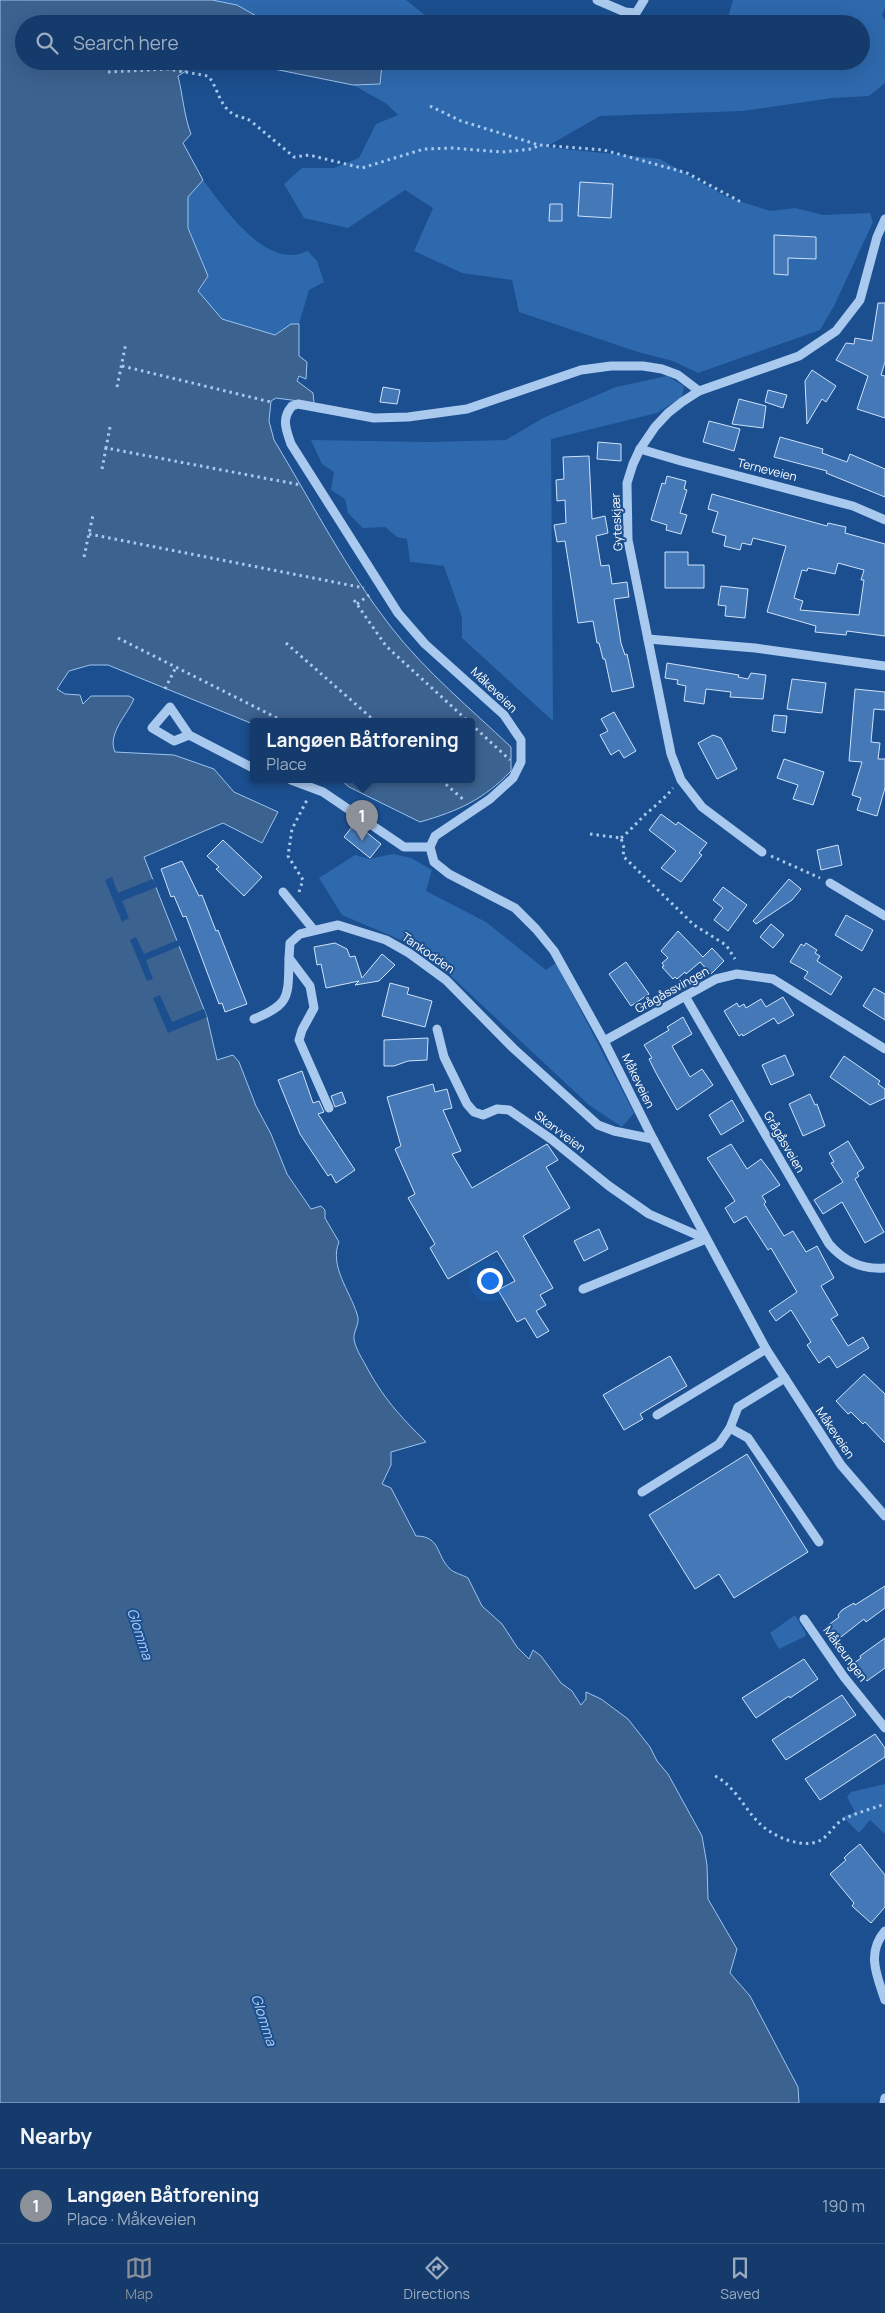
<!DOCTYPE html>
<html lang="en">
<head>
<meta charset="utf-8">
<style>
  :root { --surface:#143b6b; --page:#1d4271; --text:#f1f3f6; --muted:#9dadc1; --line:#33557e; --accent:#8c9099 }
  body { margin:0; font-family:Manrope,sans-serif; background:var(--page); color:var(--text) }
  .you { position:absolute; left:489px; top:1280px; width:18px; height:18px; margin:-12px; border:4px solid #fff; border-radius:50%; background:#1a73e8; box-shadow:0 0 0 8px #1a73e833 }
  .badge { display:grid; place-items:center; width:32px; height:32px; border-radius:50%; background:var(--accent); color:#fff; font-size:16px; font-weight:700 }
  .pin { position:absolute; translate:-50% -41px; filter:drop-shadow(0 1px 2px #0008) }
  .pin::after { content:''; position:absolute; top:26px; width:18px; height:15px; background:inherit; clip-path:polygon(0 0,100% 0,50% 100%) }
  .popup { position:absolute; left:250px; top:718px; width:225px; height:65px; box-sizing:border-box; display:grid; place-content:center; border-radius:5px; background:var(--surface); filter:drop-shadow(0 1px 4px #0005); font-size:16px; white-space:nowrap; color:var(--muted) }
  .popup b { font-size:19px; color:var(--text) }
  .popup::after { content:''; position:absolute; left:50%; top:100%; margin-left:-10px; border:10px solid transparent; border-top-color:var(--surface) }
  .list { margin:0; padding:0; list-style:none }
  h2 { display:flex; justify-content:space-between; align-items:center; height:65px; margin:0; padding:0 20px; font-size:21px }
  h2 small { font-size:16px; font-weight:400; color:var(--muted) }
  .list li { display:grid; grid-template-columns:32px 1fr auto; gap:15px; align-items:center; box-sizing:border-box; height:75px; padding:0 20px; border-top:1px solid var(--line) }
  .list b { display:block; font-size:19px; white-space:nowrap }
  .list p { margin:0; font-size:16px; white-space:nowrap; color:var(--muted) }
  .list em { font-size:16px; font-style:normal; color:var(--muted) }
  .icon { flex:none; width:28px; height:28px; fill:none; stroke:currentColor; stroke-width:2; stroke-linecap:round; stroke-linejoin:round }
  .map { position:relative; flex:none; width:885px; height:2103px; overflow:hidden }
  .search { position:absolute; background:var(--surface); box-shadow:0 5px 20px #0002; left:15px; right:15px; top:15px; height:55px; display:flex; align-items:center; gap:12px; box-sizing:border-box; padding:0 18px; border-radius:28px; color:var(--muted); font-size:19px }
  .sheet { height:140px; background:var(--surface) }
  nav { display:flex; justify-content:space-around; align-items:center; box-sizing:border-box; height:70px; border-top:1px solid var(--line); background:var(--surface); font-size:14px; color:var(--muted) }
  nav a { display:grid; justify-items:center; gap:2px }
  nav .on { color:var(--accent) }
  .map>svg:first-child { display:block }
  .green { fill:#2e69ad }
  .water { fill:#3c6290; stroke:#9cc4f0 }
  .pier { fill:#1b4f8f }
  .building { fill:#4478b7; stroke:#cfe3fa; fill-rule:evenodd }
  .lines { fill:none; stroke-linecap:round; stroke-linejoin:round }
  .path { stroke:#a9c9ee; stroke-width:3; stroke-dasharray:2.5 4; stroke-linecap:butt }
  .minor { stroke:#a9c9ee; stroke-width:9 }
  .labels { text-anchor:middle; stroke-width:4; stroke-linejoin:round; paint-order:stroke }
  .street-label { font-size:12px; fill:#fff; stroke:#1b4f8f }
  .water-label { font-size:14px; font-style:italic; fill:#b5d3f5; stroke:#1b4f8f }
</style>
</head>
<body>
<div class="map">
<svg width="885" height="2103" viewBox="0 0 885 2103">
  <rect width="100%" height="100%" fill="#1b4f8f"/>
  <!-- green -->
  <g class="green">
    <polygon points="212,0 406,0 436,24 278,24 265,21 237,5"/>
    <polygon points="733,0 885,0 885,8 882,15 885,21 885,83 869,96 832,98 743,111 600,116 546,147 660,159 727,197 770,211 795,208 823,215 870,213 873,222 834,306 820,330 698,373 673,361 638,352 519,312 512,280 462,273 414,251 433,208 405,190 348,228 304,218 284,184 302,168 334,168 359,158 376,124 398,115 387,104 353,85 380,84 382,65 387,61 557,61 562,63 605,64 608,61 861,61 861,24 726,24"/>
    <path d="M203,180C223,206 256,256 293,255C298,255 304,252 308,251L317,261L324,282L309,290L299,324L286,327L275,335L222,320L198,291L208,276L188,228V197Z"/>
    <polygon points="667,376 684,386 682,397 657,413 551,439 553,721 462,638 462,617 444,566 410,562 407,539 397,537 385,527 363,528 348,513 345,499 331,490 334,472 322,464 311,440 428,442 506,440 543,418 616,387"/>
    <polygon points="393,854 411,858 432,870 426,891 486,922 546,970 556,963 634,1113 622,1127 589,1105 422,949 342,915 319,878 355,855 369,859"/>
    <polygon points="795,1615 805,1632 806,1636 779,1649 770,1633"/>
    <polygon points="885,1784 885,1834 870,1820 859,1833 843,1817 855,1812 847,1797 851,1792"/>
  </g>
  <!-- water -->
  <g class="water">
    <path d="M0,0H212L237,5L265,21L278,24H24V61H191L188,62L186,71L178,76C183,96 184,116 191,134L183,143L203,180L188,197V228L208,276L198,291L222,319L275,335L291,324H299V356L307,362L306,379L299,376L297,381L313,393L314,403L276,398L271,401L269,421L274,440C311,501 347,571 391,627C425,671 471,709 511,747V771C483,800 458,811 420,822L349,787L341,780H471V722H253V724L108,665H90L69,671L57,689L65,694L80,695L83,704L91,696H129L134,699C127,715 107,734 115,752L174,755L214,769L234,792L278,812L262,843L223,823L144,857L207,1017L217,1060L233,1055L239,1062L256,1106L271,1134L287,1174L311,1209L321,1206L325,1210V1218L339,1242C329,1266 350,1291 357,1314C361,1323 353,1331 354,1339C355,1347 361,1357 365,1364C383,1398 399,1415 426,1442L391,1452V1465L382,1484L391,1488L416,1536C441,1536 436,1556 450,1569C454,1573 463,1575 468,1578L482,1606L502,1624L517,1647L529,1659L533,1650L541,1656L561,1683L572,1691L581,1705L586,1699V1692L601,1699L628,1719L650,1747L657,1761L668,1774L702,1836L707,1865L708,1899L737,1949L730,1973L750,1996L798,2087L799,2103H0Z"/>
    <polygon points="265,61 387,61 382,65 380,84 353,85 269,68"/>
  </g>
  <!-- pier -->
  <g class="pier">
    <polygon points="112,877 118,893 153,879 157,887 122,901 129,918 122,922 105,880"/>
    <polygon points="136,937 144,954 178,940 180,946 146,960 153,979 147,981 130,940"/>
    <polygon points="160,995 172,1022 204,1009 207,1017 168,1033 153,998"/>
  </g>
  <!-- building -->
  <g class="building">
    <polygon points="580,182 613,184 611,218 578,216"/>
    <polygon points="550,204 562,204 562,221 549,221"/>
    <polygon points="774,235 816,237 816,259 788,258 788,275 774,274"/>
    <polygon points="878,303 885,303 885,362 881,375 885,376 885,418 857,409 868,376 836,360 846,343 854,344 855,338 872,341"/>
    <polygon points="812,370 836,386 826,402 822,399 807,424 805,381"/>
    <polygon points="383,387 400,390 397,404 380,402"/>
    <polygon points="768,390 787,395 783,408 765,402"/>
    <polygon points="739,399 766,406 763,428 732,424"/>
    <polygon points="709,421 740,429 734,451 703,442"/>
    <polygon points="780,437 823,449 822,453 847,462 850,454 885,469 885,497 826,473 827,471 774,457"/>
    <polygon points="598,442 621,444 621,461 597,459"/>
    <polygon points="589,456 592,519 605,516 608,533 596,536 601,566 609,565 612,584 627,582 629,597 614,599 621,643 625,655 627,654 634,687 612,692 605,659 603,659 599,643 597,643 593,621 578,623 565,541 557,542 554,525 566,523 565,500 557,501 556,480 564,479 563,457"/>
    <polygon points="667,476 686,481 684,489 687,490 680,513 687,515 681,534 666,530 667,525 651,520 662,483 665,484"/>
    <path d="M712,494L827,526L828,523L846,527L845,533L885,544V636L847,631L846,635L815,632L816,626L767,612L786,546L753,538L751,545L742,543L740,550L724,546L726,536L712,532L718,512L708,509ZM838,563L864,570L861,580H864L859,615L800,610L803,601L794,598L802,570L807,571L808,568L835,574Z"/>
    <polygon points="665,552 688,552 688,565 704,565 704,588 665,588"/>
    <polygon points="721,586 748,589 745,618 725,616 726,606 718,605"/>
    <polygon points="667,663 739,675 738,677 748,679 751,673 766,675 763,699 730,697 731,692 706,689 704,704 684,701 686,686 677,684 678,680 665,678"/>
    <polygon points="792,679 826,683 822,713 787,709"/>
    <polygon points="855,689 885,692 885,710 874,709 871,742 880,743 878,759 885,759 885,788 877,816 857,810 861,798 852,795 862,762 849,761"/>
    <polygon points="614,712 636,751 624,758 619,750 611,755 600,735 608,731 601,719"/>
    <polygon points="774,715 787,716 785,733 772,731"/>
    <polygon points="713,735 721,738 737,769 717,779 698,743"/>
    <polygon points="784,759 824,772 813,805 793,799 798,785 777,778"/>
    <polygon points="661,814 676,825 678,822 685,827 707,843 699,853 702,855 681,882 661,868 676,851 649,830"/>
    <polygon points="355,823 381,844 370,858 344,837"/>
    <polygon points="223,840 262,877 244,896 216,869 219,867 207,856"/>
    <polygon points="838,845 842,865 821,870 817,850"/>
    <polygon points="182,861 199,896 202,895 216,931 218,930 247,1004 225,1012 222,1003 219,1004 186,916 183,917 174,896 171,897 161,869"/>
    <polygon points="789,879 801,889 792,900 756,924 753,921"/>
    <polygon points="723,887 747,905 728,931 714,920 723,908 713,900"/>
    <polygon points="846,915 873,930 862,951 835,935"/>
    <polygon points="771,924 784,935 773,948 760,937"/>
    <polygon points="678,931 703,957 712,948 724,961 711,974 700,962 686,974 685,972 677,979 675,977 673,979 662,967 664,966 662,963 668,958 661,951"/>
    <polygon points="335,943 347,949 350,957 355,956 362,978 382,954 395,965 379,981 355,985 359,981 326,988 321,964 317,965 314,947"/>
    <polygon points="806,943 817,950 815,953 820,956 817,961 842,977 831,995 804,978 808,972 790,962 801,944 804,946"/>
    <polygon points="626,962 649,994 631,1006 609,974"/>
    <polygon points="390,983 409,988 407,994 432,1001 425,1027 382,1016"/>
    <polygon points="874,988 885,994 885,1020 863,1006"/>
    <polygon points="783,997 794,1015 778,1024 774,1018 743,1036 742,1034 739,1036 724,1011 737,1003 739,1007 744,1004 746,1008 761,999 766,1007"/>
    <polygon points="683,1017 692,1034 672,1046 690,1077 702,1069 713,1085 677,1110 656,1073 649,1059 652,1058 644,1045 669,1030 667,1027"/>
    <polygon points="428,1038 427,1060 408,1061 394,1066 384,1066 384,1040"/>
    <polygon points="785,1055 794,1075 771,1085 762,1065"/>
    <polygon points="844,1056 880,1081 878,1084 885,1089 885,1098 870,1105 830,1077"/>
    <polygon points="302,1071 313,1103 319,1101 324,1112 318,1114 355,1170 336,1183 331,1174 328,1176 300,1134 278,1080"/>
    <polygon points="433,1084 435,1092 447,1089 452,1108 443,1110 461,1151 452,1154 472,1188 547,1144 558,1160 546,1167 570,1208 523,1236 553,1288 540,1295 546,1305 536,1311 549,1331 537,1338 525,1318 517,1322 498,1290 515,1281 497,1251 448,1279 430,1248 435,1244 408,1198 415,1194 395,1149 401,1146 387,1097"/>
    <polygon points="342,1092 346,1103 335,1107 331,1096"/>
    <polygon points="810,1094 815,1105 817,1104 825,1126 803,1136 789,1104"/>
    <polygon points="732,1100 744,1121 721,1135 709,1115"/>
    <polygon points="848,1141 864,1168 857,1173 859,1176 855,1179 884,1232 865,1243 842,1202 823,1214 814,1200 843,1182 831,1163 834,1162 829,1153"/>
    <polygon points="731,1144 747,1169 761,1159 771,1172 780,1185 762,1196 766,1202 764,1204 784,1236 793,1231 806,1252 817,1246 834,1278 821,1286 838,1315 831,1319 848,1346 863,1337 869,1348 837,1368 829,1356 819,1363 807,1345 811,1342 791,1310 776,1321 769,1311 797,1292 771,1248 768,1250 746,1216 734,1223 725,1208 735,1201 707,1158"/>
    <polygon points="599,1229 608,1249 584,1261 574,1241"/>
    <polygon points="670,1356 687,1386 640,1414 643,1419 624,1430 603,1395"/>
    <polygon points="864,1374 885,1394 885,1443 865,1422 863,1424 851,1412 848,1414 836,1401"/>
    <polygon points="747,1454 808,1552 734,1598 719,1574 695,1589 649,1515"/>
    <polygon points="885,1586 885,1608 866,1622 864,1619 832,1644 822,1630 839,1617 838,1615 842,1610 854,1603 855,1605"/>
    <polygon points="885,1638 885,1668 867,1681 854,1663 861,1658 860,1656"/>
    <polygon points="804,1659 818,1679 790,1698 789,1696 756,1718 742,1698"/>
    <polygon points="842,1695 856,1715 786,1760 772,1740"/>
    <polygon points="875,1734 885,1748 885,1757 820,1800 805,1779"/>
    <polygon points="860,1844 885,1875 885,1907 871,1923 852,1906 854,1903 830,1874 846,1860 844,1858 849,1853"/>
  </g>
  <g class="lines">
    <!-- path -->
    <g class="path">
      <path d="M108,72L168,69L208,76C217,86 218,100 228,110C237,119 245,116 252,122C266,134 280,145 294,157L309,155L362,168L424,149L452,148L502,152L532,149L539,145"/>
      <polyline points="430,106 461,121 539,145 604,150 687,173 741,202"/>
      <polyline points="122,366 271,402"/>
      <polyline points="117,387 126,343"/>
      <polyline points="110,427 106,448 301,485"/>
      <polyline points="102,469 106,448"/>
      <polyline points="89,534 364,588"/>
      <polyline points="84,557 93,515"/>
      <polyline points="354,600 386,646 469,722"/>
      <polyline points="357,604 369,595"/>
      <polyline points="118,638 285,722"/>
      <polyline points="286,643 376,722"/>
      <polyline points="165,689 176,667"/>
      <polyline points="471,724 510,760"/>
      <polyline points="441,780 465,801"/>
      <polyline points="590,834 621,838 624,848 623,856 694,925 726,945 735,959"/>
      <path d="M621,838C631,830 638,821 647,813C656,805 665,798 673,788"/>
      <polyline points="771,856 820,878"/>
      <polyline points="299,892 303,880 288,856 292,829 308,798"/>
      <path d="M715,1776C735,1786 744,1808 759,1823C772,1836 801,1849 819,1841C828,1837 834,1825 842,1820C855,1813 871,1809 885,1804"/>
    </g>
    <!-- minor -->
    <g class="minor">
      <polyline points="597,0 625,12 636,13 644,0"/>
      <path d="M699,391L678,375L662,369L643,366H611L581,370L467,409L408,417L374,418L298,404L292,406C281,419 286,429 291,444L398,613L425,644L504,715L521,740V762L513,778L490,799L435,836L430,847L434,862L449,874L515,908L536,929L554,951L604,1041L653,1139L766,1349L841,1465L885,1516"/>
      <polyline points="640,449 681,461 853,506 885,520"/>
      <polyline points="648,639 755,648 885,666"/>
      <polyline points="189,735 174,741 152,728 170,707 189,735 253,768"/>
      <polyline points="291,780 323,792 404,847 430,847"/>
      <polyline points="762,852 702,807 681,780 671,754 628,540 627,483 633,464 640,449 655,427 668,413 682,402 699,391 799,356 836,331 860,300 877,237 885,219"/>
      <polyline points="830,883 885,916"/>
      <polyline points="283,892 313,929"/>
      <path d="M685,996L829,1244C844,1261 861,1270 885,1268"/>
      <path d="M254,1019C291,1004 288,996 289,959"/>
      <polyline points="437,1029 444,1057 467,1104 474,1112 483,1115 497,1109 509,1110 551,1139 609,1186 649,1214 706,1239"/>
      <polyline points="604,1041 716,979 737,974 773,979 885,1049"/>
      <polyline points="329,1108 299,1040 302,1030 314,1008 310,986 289,958 290,943 300,934 338,925 386,940 409,953 446,980 513,1048 598,1125 614,1131 653,1139"/>
      <polyline points="583,1289 706,1239"/>
      <polyline points="657,1415 766,1349"/>
      <polyline points="730,1428 748,1438 819,1542"/>
      <polyline points="642,1492 719,1444 730,1428 738,1407 785,1378"/>
      <polyline points="804,1619 844,1677 885,1728"/>
      <path d="M885,1931C866,1953 877,1976 885,2000"/>
      <polyline points="884,2103 885,2098"/>
    </g>
  </g>
  <g class="labels">
    <!-- street labels -->
    <g class="street-label">
      <text transform="translate(767 470) rotate(14)" y="4">Terneveien</text>
      <text transform="translate(617 522) rotate(-93)" y="4">Gyteskjær</text>
      <text transform="translate(494 690) rotate(44)" y="4">Måkeveien</text>
      <text transform="translate(428 953) rotate(35)" y="4">Tankodden</text>
      <text transform="translate(672 990) rotate(-29)" y="4">Grågåssvingen</text>
      <text transform="translate(638 1081) rotate(64)" y="4">Måkeveien</text>
      <text transform="translate(560 1132) rotate(37)" y="4">Skarvveien</text>
      <text transform="translate(784 1142) rotate(60)" y="4">Grågåsveien</text>
      <text transform="translate(835 1433) rotate(56)" y="4">Måkeveien</text>
      <text transform="translate(845 1654) rotate(54)" y="4">Måkeungen</text>
    </g>
    <!-- water labels -->
    <g class="water-label">
      <text transform="translate(140 1634) rotate(72)" y="5">Glomma</text>
      <text transform="translate(264 2020) rotate(72)" y="5">Glomma</text>
    </g>
  </g>
</svg>
<div class="you"></div>
<div class="pin badge" style="left:362px;top:841px">1</div>
<div class="popup"><b>Langøen Båtforening</b>Place</div>
<div class="search"><svg class="icon" aria-label="search" viewBox="0 0 24 24"><circle cx="10" cy="10" r="6"/><path d="M15 15l6 6"/></svg>Search here</div>
</div>
<section class="sheet">
<h2>Nearby<small></small></h2>
<ul class="list">
<li><span class="badge">1</span><div><b>Langøen Båtforening</b><p>Place · Måkeveien</p></div><em>190 m</em></li>
</ul>
</section>
<nav>
<a class="on"><svg class="icon" aria-label="map" viewBox="0 0 24 24"><path d="M3 6l6-2 6 2 6-2v14l-6 2-6-2-6 2zM9 4v14M15 6v14"/></svg>Map</a>
<a><svg class="icon" aria-label="directions" viewBox="0 0 24 24"><path d="M12 3l9 9-9 9-9-9zM9 14v-3h6M13 9l2 2-2 2"/></svg>Directions</a>
<a><svg class="icon" aria-label="saved" viewBox="0 0 24 24"><path d="M7 4h10v16l-5-4-5 4z"/></svg>Saved</a>
</nav>
</body>
</html>
